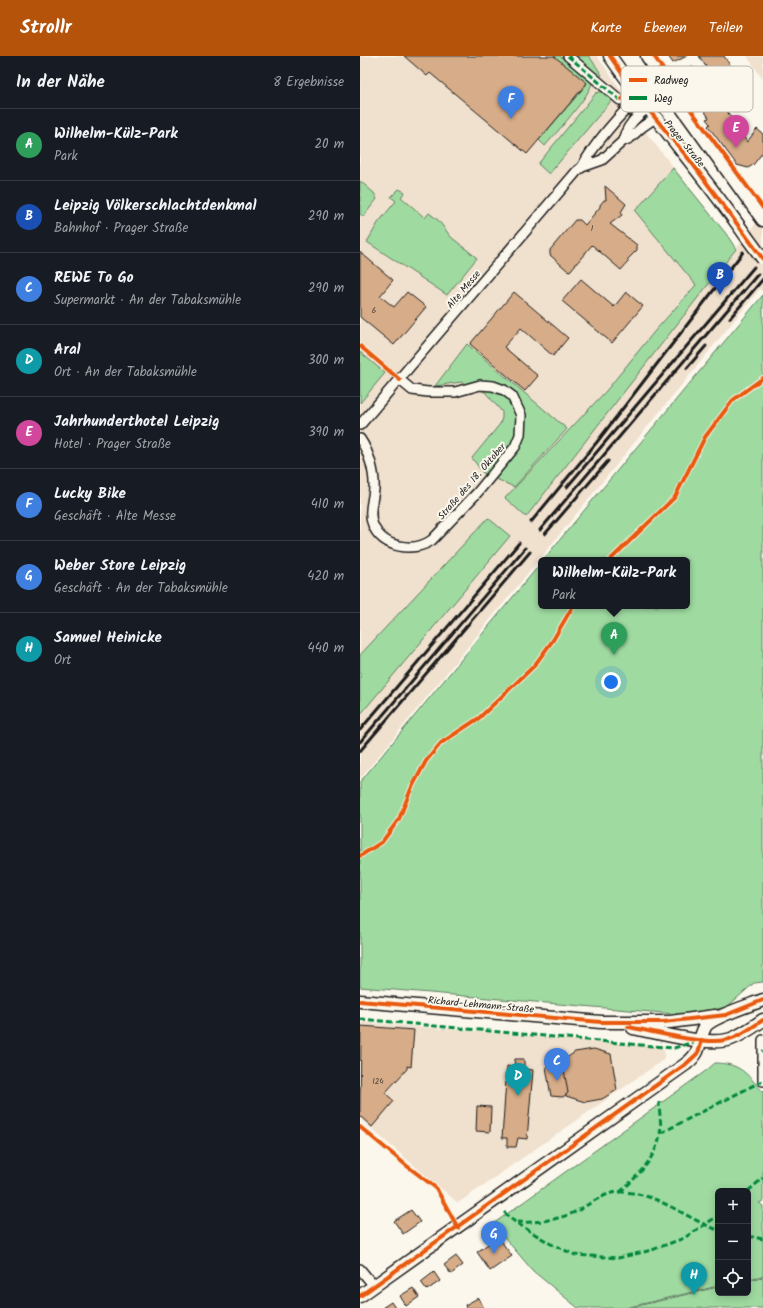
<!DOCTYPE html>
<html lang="de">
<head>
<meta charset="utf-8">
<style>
  :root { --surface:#171b24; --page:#242831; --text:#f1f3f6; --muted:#9ea1a6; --line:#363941; --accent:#b45309 }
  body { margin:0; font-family:Kalam,sans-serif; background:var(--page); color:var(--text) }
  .controls { position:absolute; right:12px; bottom:12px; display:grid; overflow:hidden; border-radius:6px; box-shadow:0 2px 10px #0003 }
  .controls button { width:36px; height:36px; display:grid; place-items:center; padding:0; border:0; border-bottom:1px solid var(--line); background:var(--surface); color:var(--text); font:20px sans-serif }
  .you { position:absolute; left:251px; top:626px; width:14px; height:14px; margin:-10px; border:3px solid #fff; border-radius:50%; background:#1a73e8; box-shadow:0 0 0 6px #1a73e833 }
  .badge { display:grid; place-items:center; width:26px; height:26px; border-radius:50%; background:var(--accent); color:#fff; font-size:13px; font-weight:700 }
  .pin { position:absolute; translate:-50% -33px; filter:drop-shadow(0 1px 2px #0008) }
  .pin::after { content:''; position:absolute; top:21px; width:14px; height:12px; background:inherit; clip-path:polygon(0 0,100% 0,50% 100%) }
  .popup { position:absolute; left:178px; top:501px; width:152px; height:52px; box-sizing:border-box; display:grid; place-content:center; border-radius:6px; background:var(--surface); filter:drop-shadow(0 1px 3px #0005); font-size:13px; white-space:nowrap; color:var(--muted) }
  .popup b { font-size:15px; color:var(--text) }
  .popup::after { content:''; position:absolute; left:50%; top:100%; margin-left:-8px; border:8px solid transparent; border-top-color:var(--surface) }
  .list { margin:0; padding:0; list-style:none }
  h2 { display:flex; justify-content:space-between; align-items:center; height:52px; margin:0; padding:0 16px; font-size:17px }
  h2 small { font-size:13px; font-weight:400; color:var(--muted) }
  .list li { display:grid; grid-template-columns:26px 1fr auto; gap:12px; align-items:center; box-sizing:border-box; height:72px; padding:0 16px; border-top:1px solid var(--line) }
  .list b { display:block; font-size:15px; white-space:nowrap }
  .list p { margin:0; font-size:13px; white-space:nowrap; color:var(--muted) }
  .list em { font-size:13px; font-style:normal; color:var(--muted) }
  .icon { flex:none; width:22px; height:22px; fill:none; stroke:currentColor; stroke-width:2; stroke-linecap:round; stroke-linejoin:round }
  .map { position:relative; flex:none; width:403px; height:1252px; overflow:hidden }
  header { display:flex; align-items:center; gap:24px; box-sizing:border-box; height:56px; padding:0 20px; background:var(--accent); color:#fff }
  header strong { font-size:19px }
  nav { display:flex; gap:22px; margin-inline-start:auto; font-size:14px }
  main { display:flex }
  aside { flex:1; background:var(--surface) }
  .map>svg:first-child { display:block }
  .built { fill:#f0e0ce }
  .green { fill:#9fdba1; stroke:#5e7c5e }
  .building { fill:#d7ac88; stroke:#1c1c1c }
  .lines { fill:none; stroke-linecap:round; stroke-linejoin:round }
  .minor-casing { stroke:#1c1c1c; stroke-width:12 }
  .major-casing { stroke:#1c1c1c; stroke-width:15 }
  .minor { stroke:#fbf7ec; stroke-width:9 }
  .major { stroke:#fbf7ec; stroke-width:12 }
  .rail { stroke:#1c1c1c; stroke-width:3 }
  .major-bridge-casing { stroke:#1c1c1c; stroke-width:15; stroke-linecap:butt }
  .major-bridge { stroke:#fbf7ec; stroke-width:12 }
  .quiet { stroke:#00873e; stroke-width:3; stroke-dasharray:6 3; stroke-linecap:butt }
  .cycleway-casing { stroke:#fbf7ec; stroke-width:6 }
  .cycleway { stroke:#e8590c; stroke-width:4 }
  .labels { text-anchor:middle; stroke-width:4; stroke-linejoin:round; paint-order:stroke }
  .number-label { font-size:8px; fill:#4b4037 }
  .street-label { font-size:10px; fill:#1c1c1c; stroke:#fbf7ec }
  .key { fill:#fbf7ec; stroke:#b8b5ae; stroke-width:1 }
  .key-label { font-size:11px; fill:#1c1c1c }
</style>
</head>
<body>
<header>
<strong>Strollr</strong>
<nav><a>Karte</a><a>Ebenen</a><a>Teilen</a></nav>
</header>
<main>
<aside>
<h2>In der Nähe<small>8 Ergebnisse</small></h2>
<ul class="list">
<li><span class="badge" style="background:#2e9e5b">A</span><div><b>Wilhelm-Külz-Park</b><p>Park</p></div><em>20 m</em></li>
<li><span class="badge" style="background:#1a4fb4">B</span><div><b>Leipzig Völkerschlachtdenkmal</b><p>Bahnhof · Prager Straße</p></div><em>290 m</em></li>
<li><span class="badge" style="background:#3f7fe0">C</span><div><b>REWE To Go</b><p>Supermarkt · An der Tabaksmühle</p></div><em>290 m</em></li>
<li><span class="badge" style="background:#0f9aa8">D</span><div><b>Aral</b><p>Ort · An der Tabaksmühle</p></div><em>300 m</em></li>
<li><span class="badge" style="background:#d1479c">E</span><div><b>Jahrhunderthotel Leipzig</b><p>Hotel · Prager Straße</p></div><em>390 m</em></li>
<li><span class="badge" style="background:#3f7fe0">F</span><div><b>Lucky Bike</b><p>Geschäft · Alte Messe</p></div><em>410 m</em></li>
<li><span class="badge" style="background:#3f7fe0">G</span><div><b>Weber Store Leipzig</b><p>Geschäft · An der Tabaksmühle</p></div><em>420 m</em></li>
<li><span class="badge" style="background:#0f9aa8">H</span><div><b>Samuel Heinicke</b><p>Ort</p></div><em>440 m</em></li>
</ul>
</aside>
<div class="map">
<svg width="403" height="1252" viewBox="0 0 403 1252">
  <rect width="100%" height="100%" fill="#fbf7ec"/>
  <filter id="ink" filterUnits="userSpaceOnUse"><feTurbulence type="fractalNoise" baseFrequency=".025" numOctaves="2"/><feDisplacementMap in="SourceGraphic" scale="8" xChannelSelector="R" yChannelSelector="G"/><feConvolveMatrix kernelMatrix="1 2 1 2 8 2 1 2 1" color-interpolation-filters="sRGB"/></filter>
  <g filter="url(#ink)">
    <!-- built -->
    <g class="built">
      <polygon points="0,0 237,0 286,69 287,78 367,179 376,193 403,158 403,234 399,234 0,723"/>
      <polygon points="387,0 403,0 403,24"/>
      <polygon points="0,966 302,991 305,997 303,1004 98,1147 0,1063"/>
    </g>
    <!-- green -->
    <g class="green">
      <path d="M194,0H200L232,26C231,39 195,78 185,90L179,84L227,28Z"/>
      <polygon points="213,0 229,0 242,19 239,22"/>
      <polygon points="332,10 342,26 341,30 328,39 316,21"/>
      <polygon points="243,35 252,44 189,118 178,108 236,37"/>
      <polygon points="313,112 367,179 376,193 166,461 145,442 246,335 294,276 336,229 275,155"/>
      <polygon points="0,125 14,137 17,143 3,161 0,158"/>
      <polygon points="39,133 45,136 41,141 65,162 69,157 78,164 91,181 117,202 87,239 7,186 18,167 36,145 31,141"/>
      <polygon points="403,239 403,926 394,927 367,951 327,959 0,931 0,726 181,507 181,550 327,550 327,504 183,504"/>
      <polygon points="107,288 207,373 154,431 123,417 112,402 140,368 142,362 142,356 125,336 101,326 75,330"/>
      <polygon points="0,296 25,317 0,347"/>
      <polygon points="128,462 150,480 0,659 0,599"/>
      <path d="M355,1007C380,1007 387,1018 403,1036V1145L399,1147L403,1150V1220L388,1223V1135H358V1230L265,1252H218L173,1215L133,1168L347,1014Z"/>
      <polygon points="403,1221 403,1252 269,1252 358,1231 358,1237 388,1237 388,1224"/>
    </g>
    <!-- building -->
    <g class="building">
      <polygon points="44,0 194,0 227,27 167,98 70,17 67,20"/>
      <polygon points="308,0 327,0 313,7"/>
      <polygon points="339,0 364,0 384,30 361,46 387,86 397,73 403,78 403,96 393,109 388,112 377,109 348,70 350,68 346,63 349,62 339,46 344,42 343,41 360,32"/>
      <polygon points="261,49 281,66 279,69 258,52"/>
      <polygon points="245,130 266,148 261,156 262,159 250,168 277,189 277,194 267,204 269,205 261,214 232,189 210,215 207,214 190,199 190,194 215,164 220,164 225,169 240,151 240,149 244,144 246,144"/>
      <polygon points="0,196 33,224 20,240 34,251 47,236 66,251 34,289 0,261"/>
      <polygon points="221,223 254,251 266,236 283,250 252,287 202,245"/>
      <polygon points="154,236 208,282 193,300 161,272 144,291 178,320 165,335 110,288"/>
      <polygon points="1,970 54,974 51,1011 47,1010 47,1013 25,1037 34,1045 12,1071 0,1060"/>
      <polygon points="234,993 251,998 257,1034 242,1043 225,1046 206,1040 201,1006 215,996"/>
      <polygon points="155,1003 164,1003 164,1013 173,1014 167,1083 158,1082 156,1091 147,1091 147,1082 142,1082 147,1010 154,1011"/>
      <polygon points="191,1007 203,1008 208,1037 203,1041 191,1040 186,1011"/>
      <polygon points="117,1050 131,1051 130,1076 116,1075"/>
      <polygon points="51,1154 60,1166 43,1178 34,1165"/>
      <polygon points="138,1181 152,1200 130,1215 117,1196"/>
      <polygon points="96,1200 103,1209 91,1218 84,1209"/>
      <polygon points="74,1216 80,1225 67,1234 61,1226"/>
      <polygon points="53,1232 59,1241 46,1250 40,1240"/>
      <polygon points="118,1242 124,1252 106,1252 105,1249"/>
      <polygon points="31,1246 35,1252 22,1252"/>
    </g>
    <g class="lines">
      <defs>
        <g id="minor">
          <polyline points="208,0 260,44"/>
          <path d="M263,85C268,61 292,49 312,37"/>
          <path d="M222,111C232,91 261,56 278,43C286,37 297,33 306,29"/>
          <polyline points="0,369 217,115 222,111 242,104 263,85 270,82 282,71 295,62"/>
          <path d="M0,383C9,396 15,417 14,433C13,444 8,458 13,469C22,492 54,497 72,484L117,437L155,391L160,379L161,359L152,340L144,334L133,330L120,329L95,336H68L52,334L40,324"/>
          <polyline points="403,984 403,1025"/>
          <polyline points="0,1213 14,1230"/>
        </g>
        <g id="major">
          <path d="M250,0C293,62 343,118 386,180"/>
          <polyline points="287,0 320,49 403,164"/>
          <polyline points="0,945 241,966 310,966 355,960"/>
          <path d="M273,972C297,976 348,991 371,983C382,979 393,971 403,964"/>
          <path d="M0,1240L326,1008C344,994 336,987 345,971C351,961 391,949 403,944"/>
        </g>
      </defs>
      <!-- minor casing -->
      <use href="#minor" class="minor-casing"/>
      <!-- major casing -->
      <use href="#major" class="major-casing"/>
      <!-- minor -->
      <use href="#minor" class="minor"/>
      <!-- major -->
      <use href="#major" class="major"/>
      <!-- rail -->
      <g class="rail">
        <polyline points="370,262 403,223"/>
        <polyline points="327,312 346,290"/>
        <polyline points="207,431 394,211"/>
        <polyline points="171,466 237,386 383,196"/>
        <polyline points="180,474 398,218"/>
        <polyline points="185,478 248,405"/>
        <polyline points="0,674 159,487"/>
        <polyline points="0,686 165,492"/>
        <polyline points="0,695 170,496"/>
      </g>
      <defs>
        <polyline id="major-bridge" points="386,180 403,203"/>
      </defs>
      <!-- major-bridge casing -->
      <use href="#major-bridge" class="major-bridge-casing"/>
      <!-- major-bridge -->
      <use href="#major-bridge" class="major-bridge"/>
      <!-- quiet -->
      <g class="quiet">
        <polyline points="208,0 260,44"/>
        <polyline points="0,963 314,992 334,986"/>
        <polyline points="402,995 403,995"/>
        <polyline points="301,1077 402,1025"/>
        <polyline points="388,1135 403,1122"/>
        <path d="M260,1136C278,1120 296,1102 300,1078C302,1068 299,1056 299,1046"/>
        <polyline points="144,1156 155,1166 191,1188 215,1199 258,1202 292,1194 324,1182 358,1160"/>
        <path d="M157,1166C176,1167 199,1164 217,1155C230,1148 246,1135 262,1136C298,1137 325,1162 358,1174"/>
        <polyline points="388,1180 403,1183"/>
      </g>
      <defs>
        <g id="cycleway">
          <polyline points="250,0 279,42 332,107 403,203"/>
          <polyline points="294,0 325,46 403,152"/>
          <polyline points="262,43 302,12"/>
          <polyline points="0,290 40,324"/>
          <polyline points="250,504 315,441 345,381 373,344 403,322"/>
          <polyline points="0,800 22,786 39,763 51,733 66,705 81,687 119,662 174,610 193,584 213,550"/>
          <polyline points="0,945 241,966 303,966 366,959 403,944"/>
          <path d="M268,971C291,975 344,989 365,984C379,981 391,972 403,964"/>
          <polyline points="0,1071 47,1110 76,1132 98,1172"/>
          <polyline points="0,1240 326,1008 338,997 342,984"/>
        </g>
      </defs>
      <!-- cycleway casing -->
      <use href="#cycleway" class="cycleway-casing"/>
      <!-- cycleway -->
      <use href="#cycleway" class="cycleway"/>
    </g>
  </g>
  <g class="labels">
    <!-- number labels -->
    <g class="number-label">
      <text x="232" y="175">1</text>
      <text x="14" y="257">6</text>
      <text x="18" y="1028">124</text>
    </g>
    <!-- street labels -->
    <g class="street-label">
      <text transform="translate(325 87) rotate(51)" y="4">Prager Straße</text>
      <text transform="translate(103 233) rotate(-50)" y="4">Alte Messe</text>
      <text transform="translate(111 425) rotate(-49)" y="4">Straße des 18. Oktober</text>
      <text transform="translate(121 948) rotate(5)" y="4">Richard-Lehmann-Straße</text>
    </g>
  </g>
  <!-- legend -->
  <rect x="261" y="10" width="132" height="46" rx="6" class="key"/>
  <rect x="269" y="22" width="18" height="4" fill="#e8590c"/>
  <rect x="269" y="40" width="18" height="4" fill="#00873e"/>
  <g class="key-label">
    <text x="294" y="28">Radweg</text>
    <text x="294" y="46">Weg</text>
  </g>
</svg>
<div class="controls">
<button>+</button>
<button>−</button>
<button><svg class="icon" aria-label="locate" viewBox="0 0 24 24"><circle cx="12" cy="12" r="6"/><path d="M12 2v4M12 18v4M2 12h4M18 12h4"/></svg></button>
</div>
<div class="you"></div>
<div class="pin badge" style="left:254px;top:599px;background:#2e9e5b">A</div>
<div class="popup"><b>Wilhelm-Külz-Park</b>Park</div>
<div class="pin badge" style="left:360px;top:239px;background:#1a4fb4">B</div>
<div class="pin badge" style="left:197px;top:1025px;background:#3f7fe0">C</div>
<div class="pin badge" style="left:158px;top:1040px;background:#0f9aa8">D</div>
<div class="pin badge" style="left:376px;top:92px;background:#d1479c">E</div>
<div class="pin badge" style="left:151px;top:63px;background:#3f7fe0">F</div>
<div class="pin badge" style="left:134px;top:1198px;background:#3f7fe0">G</div>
<div class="pin badge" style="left:334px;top:1239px;background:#0f9aa8">H</div>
</div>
</main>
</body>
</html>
